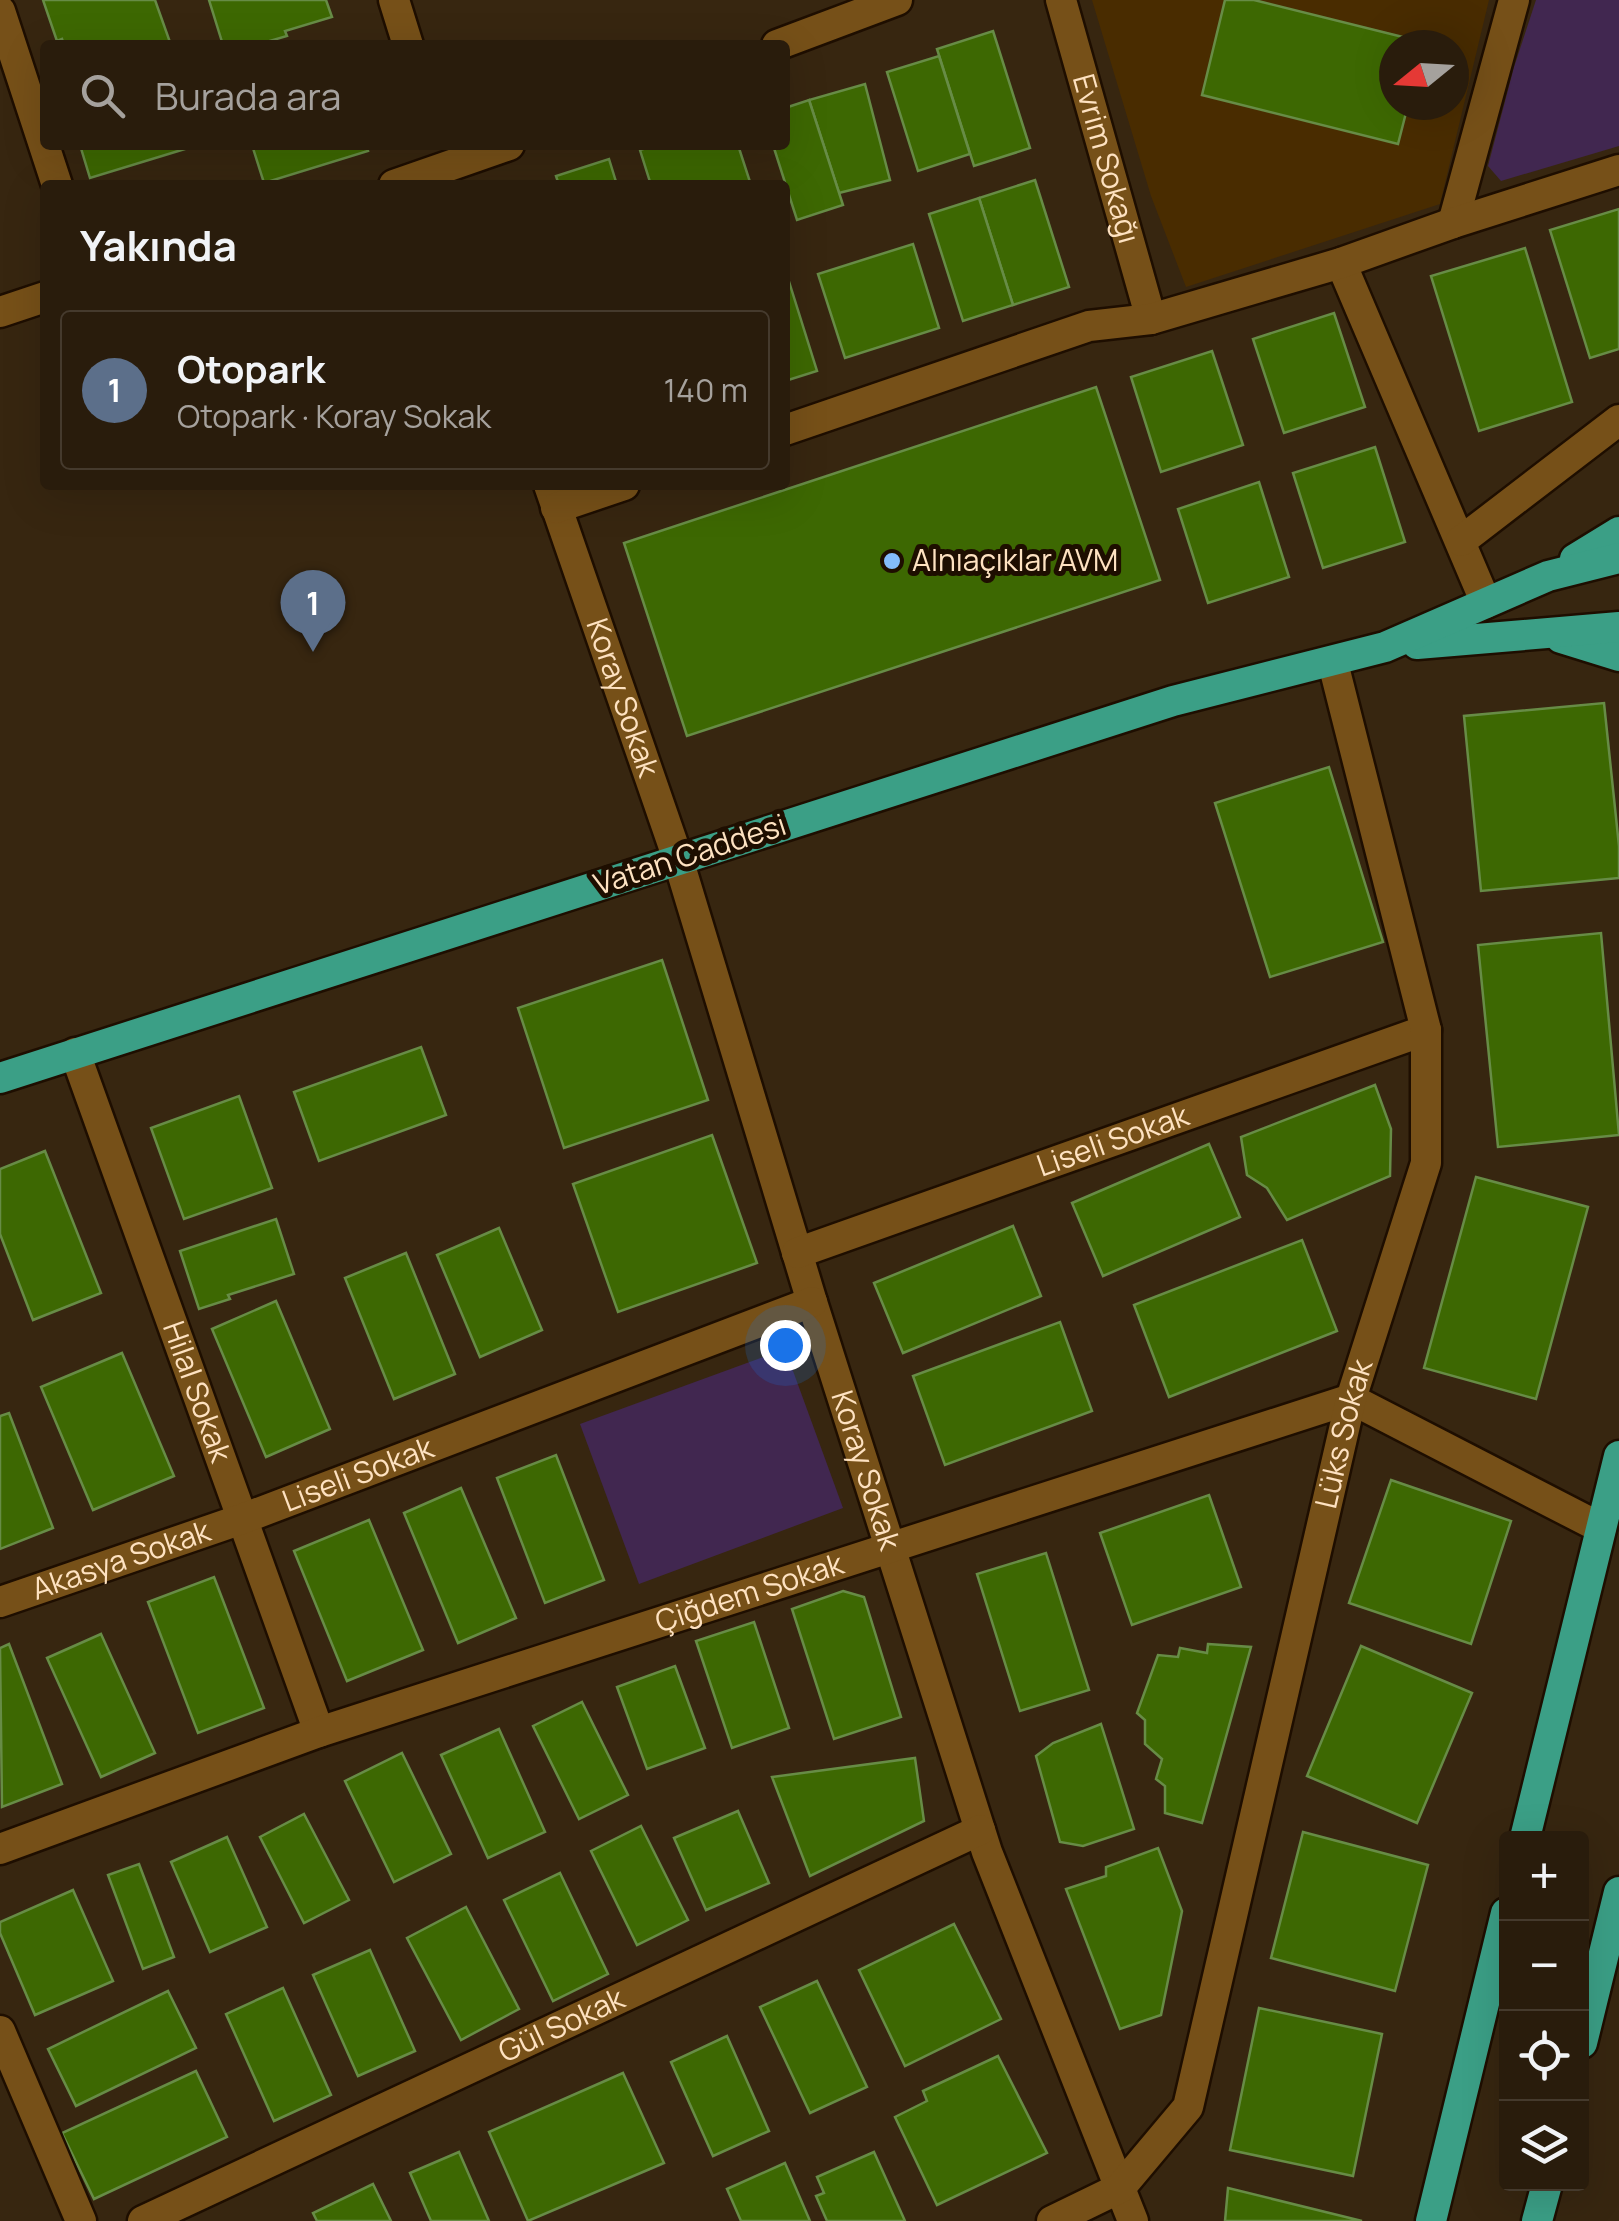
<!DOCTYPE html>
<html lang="tr">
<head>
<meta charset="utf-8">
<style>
  :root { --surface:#291c0c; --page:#35291a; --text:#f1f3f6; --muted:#a5a19d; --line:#453a2d; --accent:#0b8043 }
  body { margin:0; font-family:Manrope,sans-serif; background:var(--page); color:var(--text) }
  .controls { position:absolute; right:30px; bottom:30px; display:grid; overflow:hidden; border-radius:10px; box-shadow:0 10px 40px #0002 }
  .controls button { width:90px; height:90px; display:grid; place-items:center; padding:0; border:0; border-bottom:2px solid var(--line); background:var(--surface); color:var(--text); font:50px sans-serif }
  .compass { position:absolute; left:1379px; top:30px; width:90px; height:90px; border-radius:50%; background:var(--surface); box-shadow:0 10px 40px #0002; rotate:252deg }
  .you { position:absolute; left:785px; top:1345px; width:35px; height:35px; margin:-25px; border:8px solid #fff; border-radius:50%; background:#1a73e8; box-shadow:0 0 0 15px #1a73e833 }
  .badge { display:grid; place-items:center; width:65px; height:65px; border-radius:50%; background:var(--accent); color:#fff; font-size:32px; font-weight:700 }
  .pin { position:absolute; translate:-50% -82px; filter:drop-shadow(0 2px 5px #0008) }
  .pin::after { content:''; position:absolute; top:52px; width:35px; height:30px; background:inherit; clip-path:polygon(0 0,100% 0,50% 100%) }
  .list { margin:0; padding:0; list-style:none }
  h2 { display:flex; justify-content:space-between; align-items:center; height:130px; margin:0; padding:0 40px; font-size:42px }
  h2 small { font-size:32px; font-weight:400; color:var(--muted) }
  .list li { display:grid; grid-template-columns:65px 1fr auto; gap:30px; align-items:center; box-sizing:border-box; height:160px; margin:0 20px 20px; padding:0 20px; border:2px solid var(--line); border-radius:10px }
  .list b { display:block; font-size:38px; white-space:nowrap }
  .list p { margin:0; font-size:32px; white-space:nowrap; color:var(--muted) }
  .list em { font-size:32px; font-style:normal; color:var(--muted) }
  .icon { flex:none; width:55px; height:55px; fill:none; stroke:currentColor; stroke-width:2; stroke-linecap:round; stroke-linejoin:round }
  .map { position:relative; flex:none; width:1619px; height:2221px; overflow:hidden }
  .search { position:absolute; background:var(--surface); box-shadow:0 10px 40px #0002; left:40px; top:40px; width:750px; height:110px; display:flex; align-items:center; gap:25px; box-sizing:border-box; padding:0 35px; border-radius:10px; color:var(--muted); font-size:38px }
  .panel { position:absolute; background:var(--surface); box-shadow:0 10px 40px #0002; left:40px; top:180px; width:750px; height:310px; border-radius:10px }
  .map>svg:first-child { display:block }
  .built { fill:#492c00; fill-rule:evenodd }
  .green { fill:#412750 }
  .building { fill:#3d6802; stroke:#678c46; stroke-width:2.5 }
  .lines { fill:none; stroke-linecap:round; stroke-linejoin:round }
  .minor-casing { stroke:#1e0e00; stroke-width:35 }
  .major-casing { stroke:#1e0e00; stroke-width:35 }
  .minor { stroke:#765018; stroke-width:30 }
  .major { stroke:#3b9f86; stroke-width:30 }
  .poi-dot { fill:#84bcfb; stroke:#1e0e00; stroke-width:4 }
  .labels { text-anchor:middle; stroke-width:10; stroke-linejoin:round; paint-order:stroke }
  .street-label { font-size:30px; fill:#fee2c1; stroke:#1e0e00 }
  .poi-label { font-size:30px; fill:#fee2c1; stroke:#1e0e00; text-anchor:start }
</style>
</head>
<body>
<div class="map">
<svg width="1619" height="2221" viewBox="0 0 1619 2221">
  <rect width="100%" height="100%" fill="#372610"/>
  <!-- built -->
  <path class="built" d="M1092,0H1489L1440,204L1186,287L1151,196ZM1394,45H1454V105H1394Z"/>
  <!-- green -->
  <g class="green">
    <polygon points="1536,0 1619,0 1619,146 1501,181 1488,166 1514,67"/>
    <polygon points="785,1349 843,1508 639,1584 580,1424"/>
  </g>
  <!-- building -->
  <g class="building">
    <polygon points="43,0 155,0 171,45 64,45 62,39 57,41"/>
    <polygon points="209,0 326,0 332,17 285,31 287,36 256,45 223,45"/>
    <polygon points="1225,0 1254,0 1423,42 1423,45 1394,45 1394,105 1408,105 1398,144 1202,95"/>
    <polygon points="993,31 1030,148 974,166 937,49"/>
    <polygon points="939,56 970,154 918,171 887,72"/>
    <polygon points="865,84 890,180 839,193 809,100"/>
    <polygon points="809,100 843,205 797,220 773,145 785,145 785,108"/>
    <polygon points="80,145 198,145 90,178"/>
    <polygon points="252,145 366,145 368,151 264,183"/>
    <polygon points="656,145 738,145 751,185 651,185 640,150"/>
    <polygon points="609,159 617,185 559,185 556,176"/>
    <polygon points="1035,180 1069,287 1013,305 979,198"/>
    <polygon points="979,198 1013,305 963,321 929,214"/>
    <polygon points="1619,209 1619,349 1590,358 1550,230"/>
    <polygon points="913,244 939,328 845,358 818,274"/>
    <polygon points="1525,248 1572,402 1479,431 1431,276"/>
    <polygon points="786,272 817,371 785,381 785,272"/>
    <polygon points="1334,313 1365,407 1284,433 1253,339"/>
    <polygon points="1212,351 1243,445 1161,472 1131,377"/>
    <polygon points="1096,387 1160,580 687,736 624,543"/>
    <polygon points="1375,447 1405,542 1323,568 1293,473"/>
    <polygon points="1259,482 1289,577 1208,603 1178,509"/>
    <polygon points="1604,703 1619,846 1619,878 1481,891 1464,716"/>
    <polygon points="1329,767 1383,942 1270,977 1215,803"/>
    <polygon points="1601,933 1619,1135 1498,1147 1478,945"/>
    <polygon points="662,960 708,1100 564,1148 518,1008"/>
    <polygon points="421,1047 446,1115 319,1161 294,1092"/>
    <polygon points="1375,1085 1391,1129 1390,1176 1287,1220 1267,1188 1247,1175 1241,1137"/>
    <polygon points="239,1096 272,1188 184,1219 151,1128"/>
    <polygon points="712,1135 757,1263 618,1312 573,1184"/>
    <polygon points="1209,1144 1240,1217 1103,1276 1072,1203"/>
    <polygon points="45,1151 101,1293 33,1320 0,1234 0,1169"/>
    <polygon points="1476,1177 1588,1207 1536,1399 1424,1368"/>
    <polygon points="276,1219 294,1274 228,1295 230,1299 199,1309 180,1251"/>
    <polygon points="1013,1226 1041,1296 903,1353 874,1283"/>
    <polygon points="499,1228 542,1330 480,1357 437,1255"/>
    <polygon points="1302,1240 1337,1331 1169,1397 1134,1305"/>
    <polygon points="406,1253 455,1374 394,1399 345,1278"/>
    <polygon points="276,1301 330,1429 266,1457 212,1329"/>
    <polygon points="1060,1322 1092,1411 945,1465 913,1376"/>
    <polygon points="122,1353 174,1476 93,1510 41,1387"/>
    <polygon points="9,1413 53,1528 0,1549 0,1416"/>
    <polygon points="556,1455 604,1580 545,1603 497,1478"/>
    <polygon points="1391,1480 1511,1521 1471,1644 1349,1603"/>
    <polygon points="461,1488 516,1618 458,1643 404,1513"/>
    <polygon points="1209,1495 1241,1587 1132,1625 1100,1533"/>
    <polygon points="369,1520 423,1650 347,1681 294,1551"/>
    <polygon points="1046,1553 1089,1690 1020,1711 977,1574"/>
    <polygon points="214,1577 264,1708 198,1733 148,1602"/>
    <polygon points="843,1591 864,1597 901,1717 834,1739 792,1609"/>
    <polygon points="754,1622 789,1728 732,1748 696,1641"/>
    <polygon points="101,1634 155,1753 101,1777 47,1658"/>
    <polygon points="9,1644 62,1784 2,1807 0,1648"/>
    <polygon points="1208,1644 1251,1647 1202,1823 1165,1813 1165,1786 1156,1779 1162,1759 1145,1744 1145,1720 1137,1713 1158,1655 1178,1657 1180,1648 1207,1653"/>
    <polygon points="1361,1646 1472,1693 1417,1823 1307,1776"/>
    <polygon points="675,1666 705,1748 647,1769 617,1687"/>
    <polygon points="582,1702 628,1795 579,1819 533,1726"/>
    <polygon points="1101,1724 1134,1829 1083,1846 1060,1842 1036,1756 1053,1743"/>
    <polygon points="499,1729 545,1832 488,1858 441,1755"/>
    <polygon points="402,1753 451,1854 394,1882 345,1781"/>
    <polygon points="915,1758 924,1821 810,1876 772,1777"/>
    <polygon points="738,1811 769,1883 706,1910 674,1838"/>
    <polygon points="304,1814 349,1900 304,1923 260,1837"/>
    <polygon points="641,1826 688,1920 637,1945 591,1851"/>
    <polygon points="1303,1832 1428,1865 1395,1991 1271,1958"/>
    <polygon points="227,1837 267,1927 210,1952 171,1862"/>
    <polygon points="1158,1848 1182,1911 1161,2015 1120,2029 1066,1889 1106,1876 1106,1867"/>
    <polygon points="139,1864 174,1957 143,1969 108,1875"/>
    <polygon points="560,1873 608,1974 553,2001 504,1900"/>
    <polygon points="73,1890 113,1981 35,2015 0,1933 0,1922"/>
    <polygon points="466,1907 519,2009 461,2040 407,1938"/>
    <polygon points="954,1924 1001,2019 905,2066 859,1970"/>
    <polygon points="370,1950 415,2051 358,2076 313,1975"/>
    <polygon points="817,1981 867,2087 810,2113 760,2007"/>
    <polygon points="283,1988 331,2095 274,2121 226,2014"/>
    <polygon points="168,1991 196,2048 76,2106 48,2049"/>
    <polygon points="1259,2008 1382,2034 1353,2176 1230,2150"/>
    <polygon points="727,2036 769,2131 713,2156 671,2062"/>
    <polygon points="998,2056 1047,2153 937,2205 895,2117 927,2101 923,2091"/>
    <polygon points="196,2071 227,2137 94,2199 62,2133"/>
    <polygon points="623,2073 664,2163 528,2221 489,2132"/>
    <polygon points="459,2152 489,2221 431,2221 410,2173"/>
    <polygon points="874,2152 905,2221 827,2221 816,2196 824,2193 817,2177"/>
    <polygon points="785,2163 810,2221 741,2221 727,2189"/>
    <polygon points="373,2184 391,2221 317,2221 313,2213"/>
    <polygon points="1228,2188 1362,2221 1225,2221"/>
  </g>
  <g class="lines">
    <defs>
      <g id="minor">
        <polyline points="394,0 408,45"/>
        <path id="s1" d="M1061,0L1151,319"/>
        <polyline points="0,11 57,185"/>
        <polyline points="777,45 897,0"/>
        <polyline points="394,185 509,145"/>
        <polyline points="1453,223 1514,0"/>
        <polyline points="1341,263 1486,603"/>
        <polyline points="0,312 45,297"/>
        <polyline points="785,430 1089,326 1151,319 1341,263 1453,223 1619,170"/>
        <path id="s2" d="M549,485L678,859L812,1302L987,1852L1133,2221"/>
        <polyline points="556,508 624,485"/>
        <polyline points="1461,541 1619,420"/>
        <path id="s3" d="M75,1053L319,1732"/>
        <path id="s4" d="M797,1253L1426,1030"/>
        <path id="s5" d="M0,1602L242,1519L812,1302"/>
        <path id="s6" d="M0,1849L319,1732L1351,1399L1601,1528"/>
        <polyline points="0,2031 81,2221"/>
        <path id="s7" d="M143,2221L980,1830"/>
        <path id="s8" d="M1052,2221L1120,2188L1188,2107L1351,1399L1426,1163V1030L1333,663"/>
      </g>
      <g id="major">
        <polyline points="1575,559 1619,532"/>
        <polyline points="1561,638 1619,656"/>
        <polyline points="1417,644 1619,627"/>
        <polyline points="0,1078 1173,701 1385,647 1548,576 1619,558"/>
        <polyline points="1525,1838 1619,1456"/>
        <polyline points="1582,2043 1619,1892"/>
        <polyline points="1431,2221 1506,1913"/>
        <polyline points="1537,2221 1547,2184"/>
      </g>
    </defs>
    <!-- minor casing -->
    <use href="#minor" class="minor-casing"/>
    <!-- major casing -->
    <use href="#major" class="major-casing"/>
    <!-- minor -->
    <use href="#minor" class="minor"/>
    <!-- major -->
    <use href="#major" class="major"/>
  </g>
  <!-- markers -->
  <circle class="poi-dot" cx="892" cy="561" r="10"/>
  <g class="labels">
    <!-- street labels -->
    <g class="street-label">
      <text dy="10" stroke="none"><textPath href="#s1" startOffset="165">Evrim Sokağı</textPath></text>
      <text dy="10" stroke="none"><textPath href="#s2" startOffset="225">Koray Sokak</textPath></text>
      <text transform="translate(690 855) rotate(-18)" y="10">Vatan Caddesi</text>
      <text dy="10" stroke="none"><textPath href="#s4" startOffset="335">Liseli Sokak</textPath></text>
      <text dy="10" stroke="none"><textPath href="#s3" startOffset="360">Hilal Sokak</textPath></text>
      <text dy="10" stroke="none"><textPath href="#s8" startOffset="872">Lüks Sokak</textPath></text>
      <text dy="10" stroke="none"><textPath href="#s2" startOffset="1035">Koray Sokak</textPath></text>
      <text dy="10" stroke="none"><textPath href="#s5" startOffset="380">Liseli Sokak</textPath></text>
      <text dy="10" stroke="none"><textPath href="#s5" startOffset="128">Akasya Sokak</textPath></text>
      <text dy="10" stroke="none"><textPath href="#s6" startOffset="792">Çiğdem Sokak</textPath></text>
      <text dy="10" stroke="none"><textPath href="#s7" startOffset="462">Gül Sokak</textPath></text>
    </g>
    <!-- poi labels -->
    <g class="poi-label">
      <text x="912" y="571">Alnıaçıklar AVM</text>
    </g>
  </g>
</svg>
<div class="controls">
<button>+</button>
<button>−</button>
<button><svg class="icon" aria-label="locate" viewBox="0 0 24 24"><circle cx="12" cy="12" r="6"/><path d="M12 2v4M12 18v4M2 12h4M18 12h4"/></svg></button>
<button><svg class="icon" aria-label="layers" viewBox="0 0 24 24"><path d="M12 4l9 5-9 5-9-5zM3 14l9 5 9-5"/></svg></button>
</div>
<svg class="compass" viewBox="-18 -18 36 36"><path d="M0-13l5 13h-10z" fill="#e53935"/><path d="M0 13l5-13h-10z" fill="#a5a19d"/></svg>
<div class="you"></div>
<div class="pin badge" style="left:313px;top:652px;background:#5c6f8a">1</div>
<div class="search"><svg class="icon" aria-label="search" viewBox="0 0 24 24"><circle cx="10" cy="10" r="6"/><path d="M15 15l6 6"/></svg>Burada ara</div>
<section class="panel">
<h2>Yakında<small></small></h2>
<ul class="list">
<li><span class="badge" style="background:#5c6f8a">1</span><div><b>Otopark</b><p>Otopark · Koray Sokak</p></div><em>140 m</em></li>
</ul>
</section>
</div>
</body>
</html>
